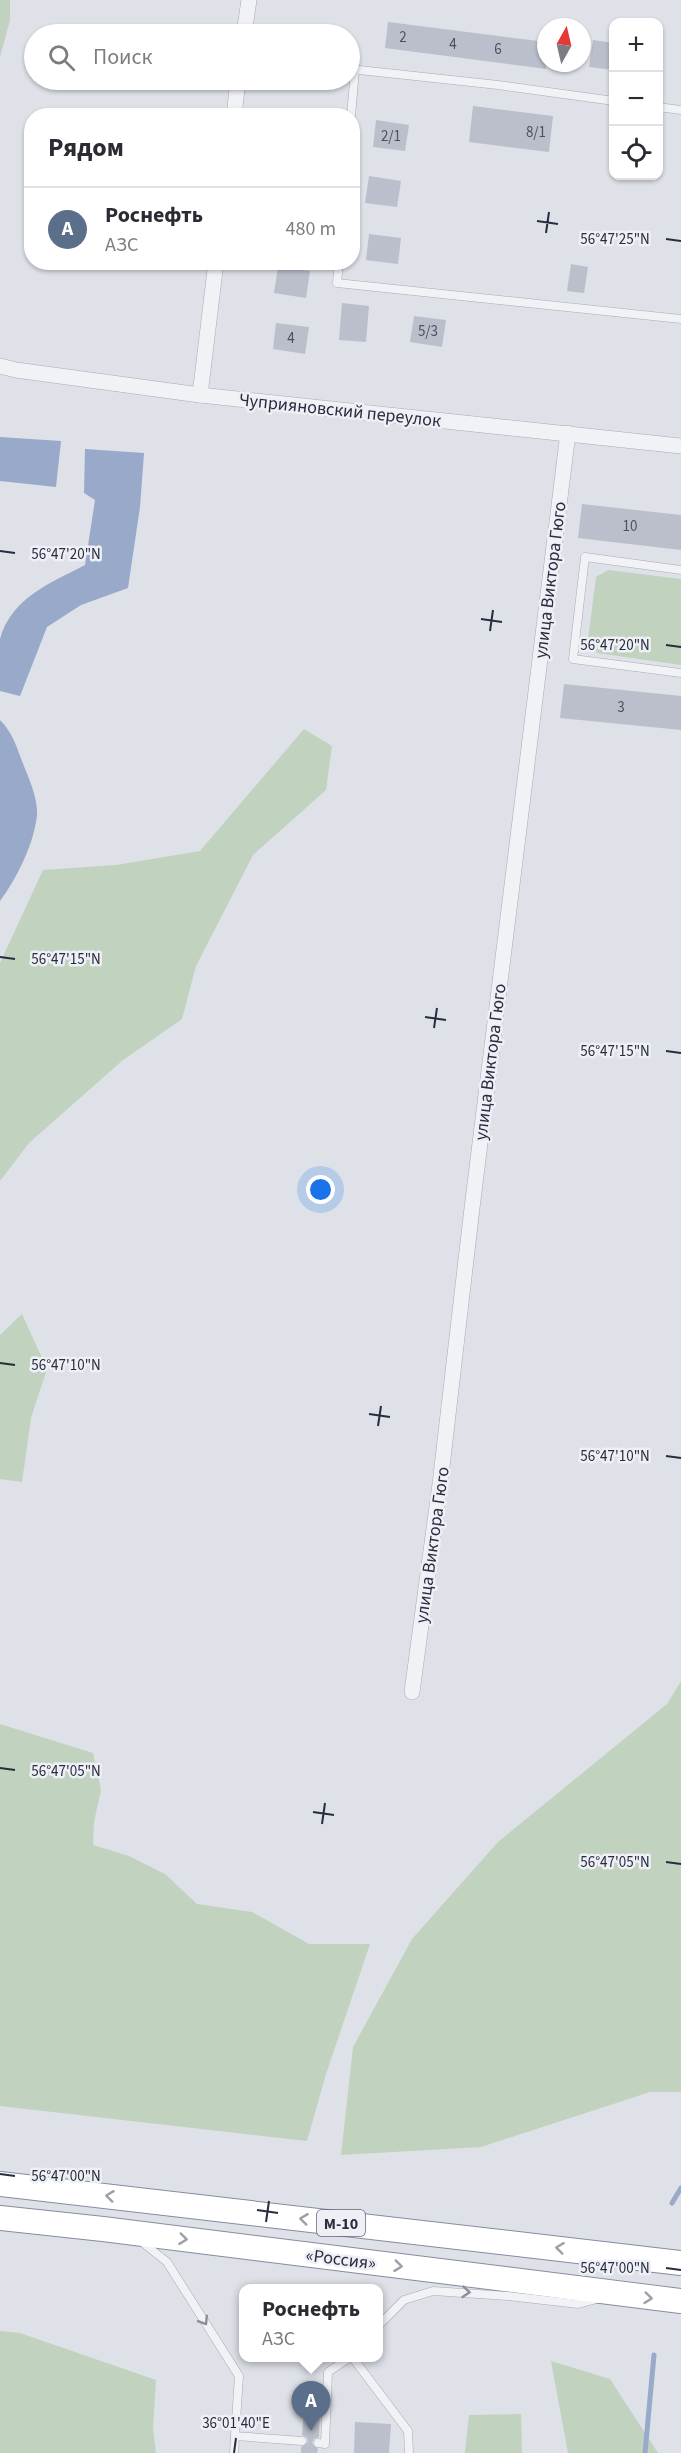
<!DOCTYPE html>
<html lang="ru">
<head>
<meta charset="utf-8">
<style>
  :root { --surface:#fff; --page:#f7f7f7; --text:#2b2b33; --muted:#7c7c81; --line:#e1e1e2; --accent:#b45309 }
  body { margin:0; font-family:"Source Sans 3",sans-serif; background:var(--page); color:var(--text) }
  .controls { position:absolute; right:18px; top:18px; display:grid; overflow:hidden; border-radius:12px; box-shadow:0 2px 4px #0004 }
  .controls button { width:54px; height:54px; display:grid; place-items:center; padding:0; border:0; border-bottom:2px solid var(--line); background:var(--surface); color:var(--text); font:30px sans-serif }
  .compass { position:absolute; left:537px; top:18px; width:54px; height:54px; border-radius:50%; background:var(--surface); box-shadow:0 2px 4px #0004; rotate:8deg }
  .you { position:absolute; left:321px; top:1190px; width:21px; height:21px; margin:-15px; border:4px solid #fff; border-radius:50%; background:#1a73e8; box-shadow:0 0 0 9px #1a73e833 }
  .badge { display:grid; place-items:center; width:39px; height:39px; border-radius:50%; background:var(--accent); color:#fff; font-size:20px; font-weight:700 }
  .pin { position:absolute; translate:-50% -50px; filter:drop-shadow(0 2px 3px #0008) }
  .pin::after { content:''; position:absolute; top:32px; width:21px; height:18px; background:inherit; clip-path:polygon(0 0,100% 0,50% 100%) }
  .popup { position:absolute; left:239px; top:2284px; width:144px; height:78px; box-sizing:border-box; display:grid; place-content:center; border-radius:12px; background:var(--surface); filter:drop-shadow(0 2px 4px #0005); font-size:20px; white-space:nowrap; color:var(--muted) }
  .popup b { font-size:22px; color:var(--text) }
  .popup::after { content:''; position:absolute; left:50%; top:100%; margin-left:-12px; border:12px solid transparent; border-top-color:var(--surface) }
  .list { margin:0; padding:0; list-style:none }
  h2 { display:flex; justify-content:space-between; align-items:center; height:78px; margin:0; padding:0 24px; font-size:26px }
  h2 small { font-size:20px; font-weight:400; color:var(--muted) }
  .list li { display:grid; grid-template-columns:39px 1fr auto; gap:18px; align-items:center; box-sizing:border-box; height:84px; padding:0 24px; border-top:2px solid var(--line) }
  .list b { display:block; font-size:22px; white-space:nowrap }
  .list p { margin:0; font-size:20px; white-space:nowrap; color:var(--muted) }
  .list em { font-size:20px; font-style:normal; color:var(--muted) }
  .icon { flex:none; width:33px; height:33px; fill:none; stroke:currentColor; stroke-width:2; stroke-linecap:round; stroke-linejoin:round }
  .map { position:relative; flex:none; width:681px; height:2453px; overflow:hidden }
  .search { position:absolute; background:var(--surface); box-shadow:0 2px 4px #0004; left:24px; top:24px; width:336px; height:66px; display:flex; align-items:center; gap:15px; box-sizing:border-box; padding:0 21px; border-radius:33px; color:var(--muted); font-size:22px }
  .panel { position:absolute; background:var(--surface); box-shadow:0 2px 4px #0004; left:24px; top:108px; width:336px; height:162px; border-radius:24px }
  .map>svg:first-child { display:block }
  .green { fill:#c1d2bf }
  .water { fill:#98a9c9 }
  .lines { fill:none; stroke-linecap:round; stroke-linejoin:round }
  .stream { stroke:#98a9c9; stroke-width:5 }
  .building { fill:#bbbfcb }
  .service-casing { stroke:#a7abb5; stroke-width:9 }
  .minor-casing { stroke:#a7abb5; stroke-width:16 }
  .trunk-casing { stroke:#858c9f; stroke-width:26 }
  .service { stroke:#f1f2f6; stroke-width:8 }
  .minor { stroke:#f1f2f6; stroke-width:15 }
  .trunk { stroke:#fff; stroke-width:24 }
  .oneway { stroke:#9ea0a9 }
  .oneway2 { stroke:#8c8f9a }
  .ticks { fill:none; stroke:#272c3f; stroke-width:2 }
  .labels { text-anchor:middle; stroke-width:5; stroke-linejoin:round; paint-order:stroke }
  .number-label { font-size:15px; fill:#4c5162 }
  .shield { fill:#eef0f6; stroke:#636776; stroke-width:1.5 }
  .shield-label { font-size:16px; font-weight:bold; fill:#272c3f }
  .street-label { font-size:18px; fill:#272c3f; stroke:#eef0f6 }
  .ticks-label { font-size:15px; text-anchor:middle; fill:#272c3f; stroke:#eef0f6; stroke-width:5; stroke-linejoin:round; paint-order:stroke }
</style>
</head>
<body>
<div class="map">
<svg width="681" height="2453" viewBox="0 0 681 2453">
  <rect width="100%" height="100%" fill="#dee1e8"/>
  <!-- green -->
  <g class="green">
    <polygon points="0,0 10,0 10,20 0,57"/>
    <polygon points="608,570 681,579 681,665 597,653 588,640 596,577"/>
    <polygon points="304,729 332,746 326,790 253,855 196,966 182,1019 123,1060 29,1143 0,1181 0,963 43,870 116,865 200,851"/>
    <polygon points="22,1314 47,1369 31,1418 22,1482 0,1479 0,1335"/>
    <polygon points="681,1681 681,2092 650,2092 481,2147 341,2155 353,2047 412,1939 498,1842 667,1704"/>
    <polygon points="0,1724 93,1753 101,1790 94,1822 93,1845 129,1856 165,1874 197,1904 252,1912 309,1944 370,1944 326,2074 307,2141 0,2106"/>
    <polygon points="0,2331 20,2333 156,2380 153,2428 156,2453 0,2453"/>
    <polygon points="551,2361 610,2379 658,2453 568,2453"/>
    <polygon points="521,2414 522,2453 465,2453 469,2415"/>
  </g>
  <!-- water -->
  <g class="water">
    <polygon points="0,437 61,441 56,487 0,481"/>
    <path d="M85,449L144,453L140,507L128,588L81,605L47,627L20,696L0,691C0,675 0,654 0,639C11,598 52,582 85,565L95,500L84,493Z"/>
    <path d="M0,720C12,732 16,745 22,761C28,777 38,797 37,815C34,844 17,878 0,901Z"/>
  </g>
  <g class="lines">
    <!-- stream -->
    <g class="stream">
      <polyline points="672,2203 681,2188"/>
      <polyline points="645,2453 654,2355"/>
    </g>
  </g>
  <!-- building -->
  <g class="building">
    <polygon points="388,22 546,42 546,69 385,48"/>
    <polygon points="593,40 614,43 614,70 589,67"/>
    <polygon points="473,106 553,116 549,152 469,142"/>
    <polygon points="376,120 409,125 405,151 373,147"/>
    <polygon points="369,176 401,181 397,207 365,203"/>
    <polygon points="369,234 401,238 398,264 366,260"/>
    <polygon points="571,264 588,267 584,293 567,291"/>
    <polygon points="278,267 310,271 306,298 274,293"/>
    <polygon points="342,303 369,306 366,342 339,340"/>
    <polygon points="414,316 446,320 442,347 410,342"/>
    <polygon points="276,323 309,327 305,354 273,349"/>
    <polygon points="582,504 681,515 681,550 578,538"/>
    <polygon points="564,684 681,696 681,730 560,718"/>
    <polygon points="304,2411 320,2412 319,2437 314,2439 312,2443 318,2449 317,2453 301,2453 301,2447 308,2442 307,2438 302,2435"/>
    <polygon points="355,2422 391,2424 389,2453 354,2453"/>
  </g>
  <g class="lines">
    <defs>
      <g id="service">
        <polyline points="350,69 498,85 614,101"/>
        <polyline points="658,107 681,110"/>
        <polyline points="351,116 355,70"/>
        <polyline points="339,262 337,283 681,319"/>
        <polyline points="681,570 585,557 573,659 681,673"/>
        <polyline points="142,2242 167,2262 239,2376 235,2436 302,2441"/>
        <polyline points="378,2326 404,2300 433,2291 508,2296 578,2304 597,2299"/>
        <polyline points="353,2358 408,2431 409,2453"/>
        <polyline points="318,2443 325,2444 328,2372 349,2358"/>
        <polyline points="234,2453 235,2436"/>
      </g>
      <g id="minor">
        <polyline points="244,34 249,0"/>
        <polyline points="234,116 238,80"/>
        <polyline points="0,366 16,370 200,395 681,446"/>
        <polyline points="200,395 216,262"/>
        <polyline points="412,1692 440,1484 472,1208 568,433"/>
      </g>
      <g id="trunk">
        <polyline points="0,2184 681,2263"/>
        <polyline points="0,2218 103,2229 681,2301"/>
      </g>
    </defs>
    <!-- service casing -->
    <use href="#service" class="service-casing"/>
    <!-- minor casing -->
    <use href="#minor" class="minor-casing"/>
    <!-- trunk casing -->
    <use href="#trunk" class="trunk-casing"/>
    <!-- service -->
    <use href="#service" class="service"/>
    <!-- minor -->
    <use href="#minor" class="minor"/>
    <!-- trunk -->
    <use href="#trunk" class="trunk"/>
  </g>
  <!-- one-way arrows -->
  <defs><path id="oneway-chevron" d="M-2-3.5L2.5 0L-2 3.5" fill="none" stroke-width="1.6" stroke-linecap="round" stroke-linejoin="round" transform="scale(1.5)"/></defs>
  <g class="oneway">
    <use href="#oneway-chevron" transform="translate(110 2196) rotate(-173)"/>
    <use href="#oneway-chevron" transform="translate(304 2219) rotate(-173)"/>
    <use href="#oneway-chevron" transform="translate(183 2239) rotate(7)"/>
    <use href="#oneway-chevron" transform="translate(560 2248) rotate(-173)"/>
    <use href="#oneway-chevron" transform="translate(398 2266) rotate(7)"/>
    <use href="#oneway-chevron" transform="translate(648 2298) rotate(6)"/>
  </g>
  <g class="oneway2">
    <use href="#oneway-chevron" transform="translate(466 2292) rotate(5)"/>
    <use href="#oneway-chevron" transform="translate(204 2321) rotate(58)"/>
  </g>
  <!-- ticks -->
  <path class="ticks" d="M537,221L558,224M546,233L549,212M666,239L681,241M0,551L15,553M481,619L502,622M490,631L493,610M666,645L681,647M0,957L15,959M425,1017L446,1020M434,1028L437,1008M666,1051L681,1053M0,1363L15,1365M369,1414L390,1417M378,1426L381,1406M666,1456L681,1458M0,1768L15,1770M313,1812L334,1815M322,1824L325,1803M666,1862L681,1864M0,2174L15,2176M257,2210L278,2213M266,2222L269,2201M666,2268L681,2270M234,2453L236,2438"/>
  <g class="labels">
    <!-- number labels -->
    <g class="number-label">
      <text x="403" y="42">2</text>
      <text x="453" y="49">4</text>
      <text x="498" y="54">6</text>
      <text x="536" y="137">8/1</text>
      <text x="391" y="141">2/1</text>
      <text x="428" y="336">5/3</text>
      <text x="291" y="343">4</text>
      <text x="630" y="531">10</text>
      <text x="621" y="712">3</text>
    </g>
    <!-- shield labels -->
    <rect class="shield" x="317" y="2210" width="48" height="26" rx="4.5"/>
    <g class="shield-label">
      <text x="341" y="2229">М-10</text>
    </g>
    <!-- street labels -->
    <g class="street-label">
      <text transform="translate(340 410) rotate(6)" y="6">Чуприяновский переулок</text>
      <text transform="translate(550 580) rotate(-83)" y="6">улица Виктора Гюго</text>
      <text transform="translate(490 1062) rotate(-83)" y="6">улица Виктора Гюго</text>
      <text transform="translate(432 1545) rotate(-82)" y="6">улица Виктора Гюго</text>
      <text transform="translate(341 2259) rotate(7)" y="6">«Россия»</text>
    </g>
  </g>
  <g class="ticks-label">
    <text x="615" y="244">56°47'25"N</text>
    <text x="66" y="559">56°47'20"N</text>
    <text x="615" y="650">56°47'20"N</text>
    <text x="66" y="964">56°47'15"N</text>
    <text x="615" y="1056">56°47'15"N</text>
    <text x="66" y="1370">56°47'10"N</text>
    <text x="615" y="1461">56°47'10"N</text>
    <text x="66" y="1776">56°47'05"N</text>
    <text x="615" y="1867">56°47'05"N</text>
    <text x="66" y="2181">56°47'00"N</text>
    <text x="615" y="2273">56°47'00"N</text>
    <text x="236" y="2428">36°01'40"E</text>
  </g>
</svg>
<div class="controls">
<button>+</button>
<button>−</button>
<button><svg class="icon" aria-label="locate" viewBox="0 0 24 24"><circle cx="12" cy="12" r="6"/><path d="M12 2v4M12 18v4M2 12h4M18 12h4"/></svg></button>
</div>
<svg class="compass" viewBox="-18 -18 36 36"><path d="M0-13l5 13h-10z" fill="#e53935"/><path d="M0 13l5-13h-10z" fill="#7c7c81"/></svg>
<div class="you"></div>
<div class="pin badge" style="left:311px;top:2431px;background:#5c6f8a">A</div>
<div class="popup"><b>Роснефть</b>АЗС</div>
<div class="search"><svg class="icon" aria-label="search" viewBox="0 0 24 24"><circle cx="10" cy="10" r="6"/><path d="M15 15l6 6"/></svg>Поиск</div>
<section class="panel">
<h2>Рядом<small></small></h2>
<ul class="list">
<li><span class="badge" style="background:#5c6f8a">A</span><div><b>Роснефть</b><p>АЗС</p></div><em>480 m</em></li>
</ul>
</section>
</div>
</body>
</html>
